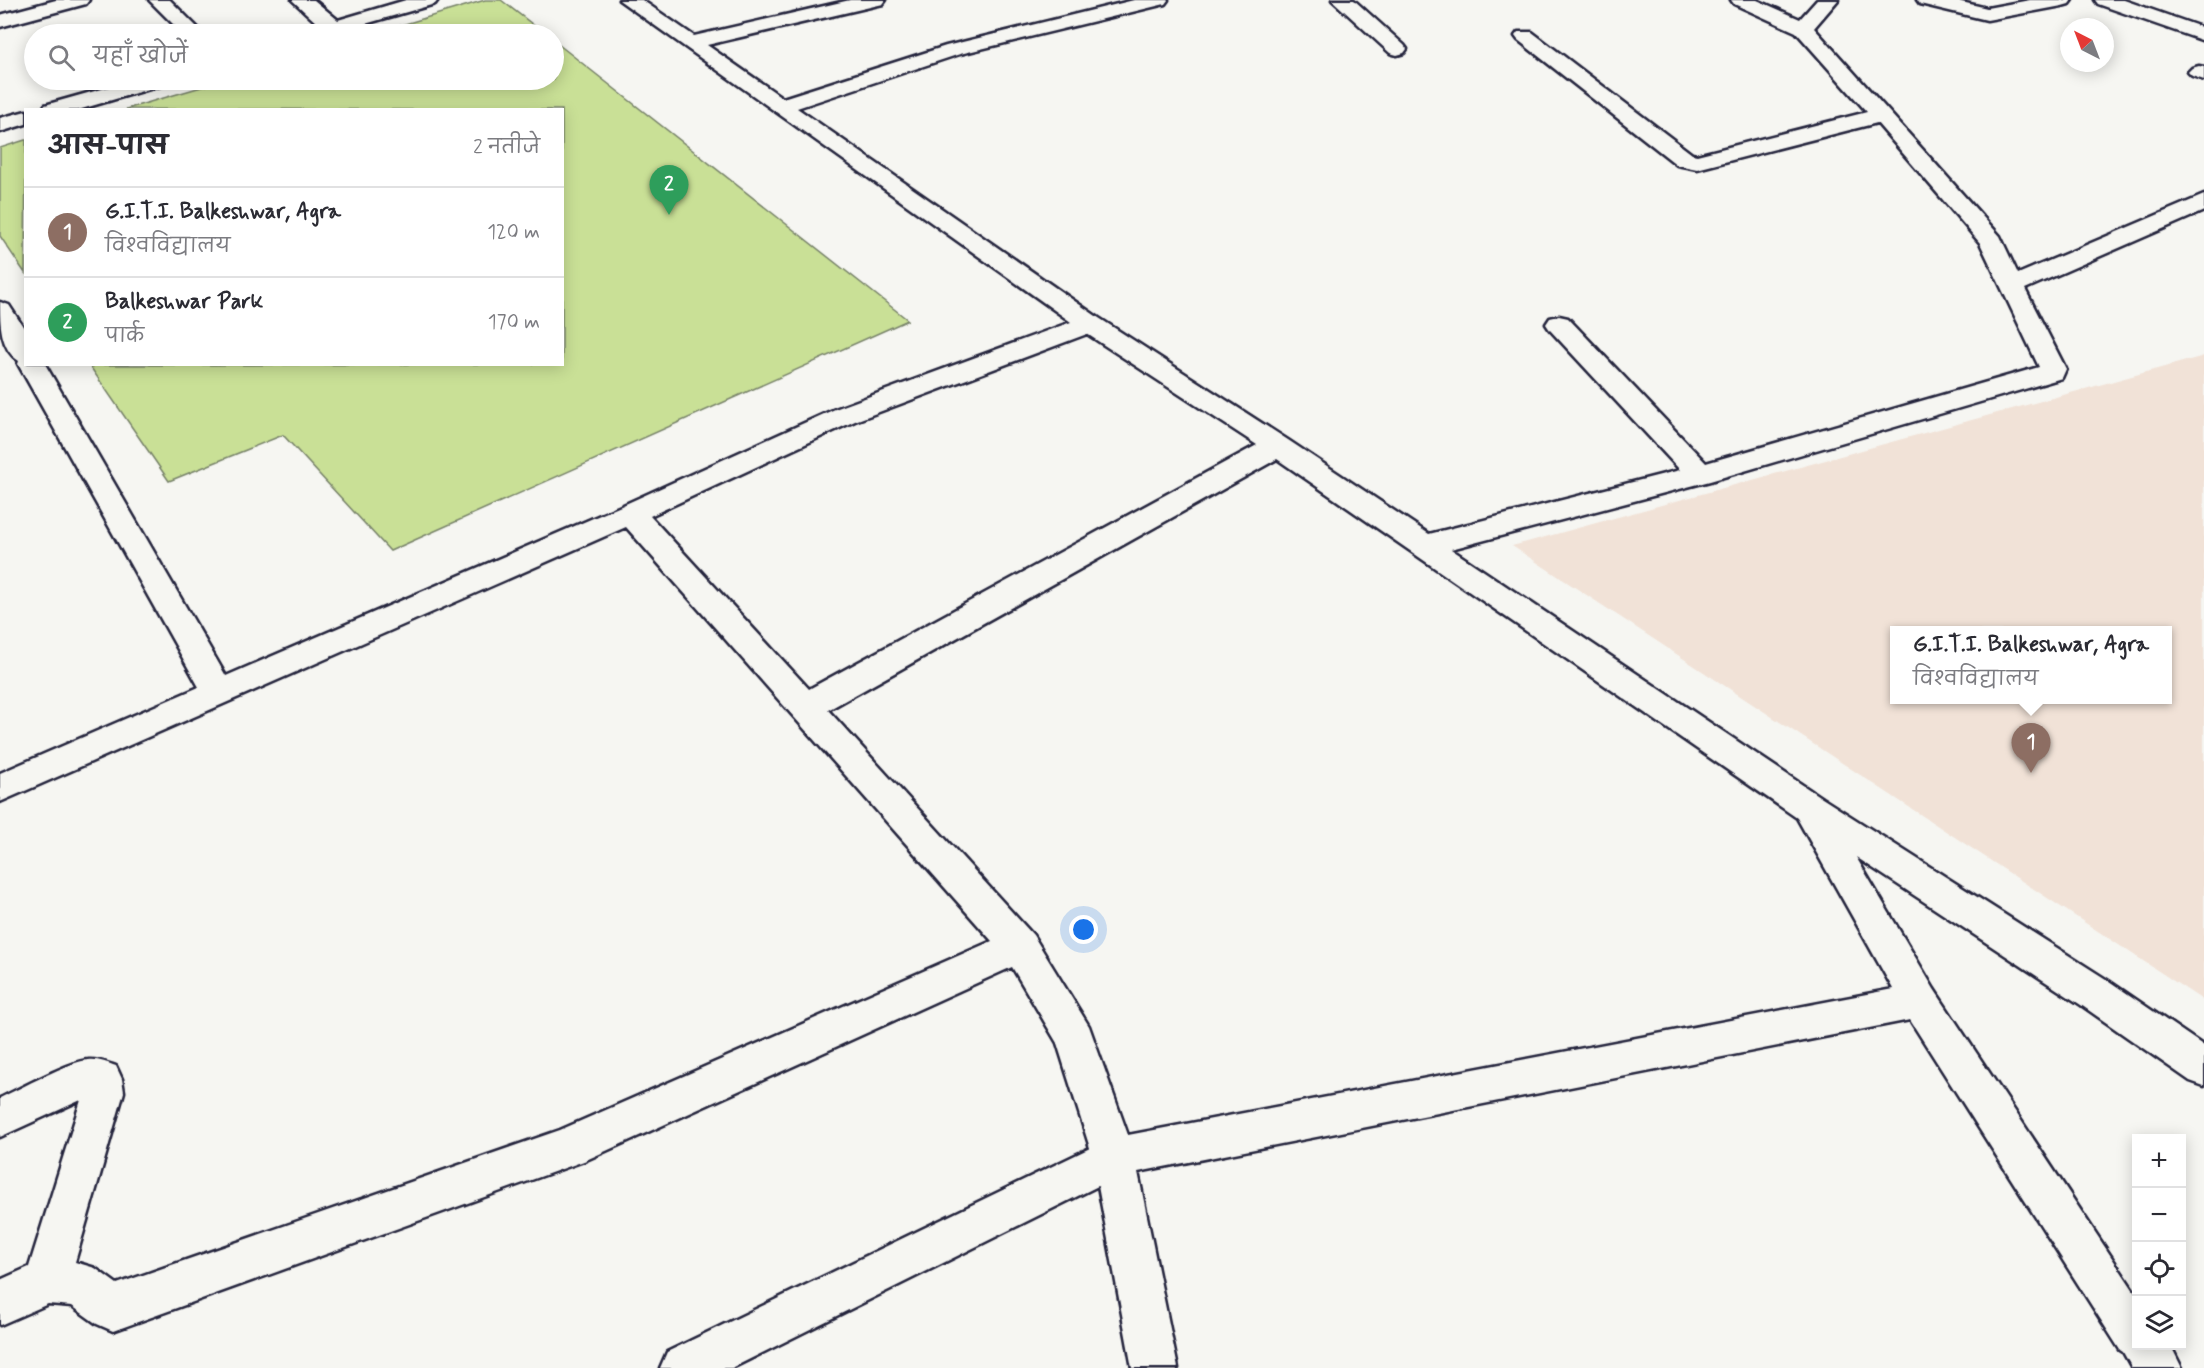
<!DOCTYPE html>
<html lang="hi">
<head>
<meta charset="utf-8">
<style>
  :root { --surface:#fff; --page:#f2f2f3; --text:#2b2b33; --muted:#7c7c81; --line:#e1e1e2; --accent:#c8321e }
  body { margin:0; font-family:Mynerve,"Playpen Sans Deva",sans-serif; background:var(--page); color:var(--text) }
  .controls { position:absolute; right:18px; bottom:18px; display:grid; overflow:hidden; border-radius:0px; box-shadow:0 3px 15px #0003 }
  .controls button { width:54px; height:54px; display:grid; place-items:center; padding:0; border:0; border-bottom:2px solid var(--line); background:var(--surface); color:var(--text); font:30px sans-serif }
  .compass { position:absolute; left:2060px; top:18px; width:54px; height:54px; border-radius:50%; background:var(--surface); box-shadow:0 3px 15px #0003; rotate:318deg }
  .you { position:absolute; left:1084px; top:930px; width:21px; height:21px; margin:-15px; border:4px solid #fff; border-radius:50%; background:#1a73e8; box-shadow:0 0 0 9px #1a73e833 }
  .badge { display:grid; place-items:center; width:39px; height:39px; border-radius:50%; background:var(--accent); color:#fff; font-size:20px; font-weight:700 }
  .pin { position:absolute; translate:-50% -50px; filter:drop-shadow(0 2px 3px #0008) }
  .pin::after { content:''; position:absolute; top:32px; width:21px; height:18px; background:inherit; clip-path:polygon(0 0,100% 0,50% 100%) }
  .popup { position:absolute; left:1890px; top:626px; width:282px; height:78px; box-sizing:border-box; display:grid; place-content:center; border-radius:0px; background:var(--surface); filter:drop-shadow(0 2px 4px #0005); font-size:20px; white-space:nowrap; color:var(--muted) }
  .popup b { font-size:22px; color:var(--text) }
  .popup::after { content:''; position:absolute; left:50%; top:100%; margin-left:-12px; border:12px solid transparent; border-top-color:var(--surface) }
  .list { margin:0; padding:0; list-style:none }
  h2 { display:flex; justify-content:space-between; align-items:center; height:78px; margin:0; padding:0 24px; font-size:26px }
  h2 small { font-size:20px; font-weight:400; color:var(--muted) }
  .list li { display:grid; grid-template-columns:39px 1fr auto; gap:18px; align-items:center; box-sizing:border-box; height:90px; padding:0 24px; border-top:2px solid var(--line) }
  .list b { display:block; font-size:22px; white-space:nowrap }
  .list p { margin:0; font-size:20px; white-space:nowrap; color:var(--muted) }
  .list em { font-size:20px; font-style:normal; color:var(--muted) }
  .icon { flex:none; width:33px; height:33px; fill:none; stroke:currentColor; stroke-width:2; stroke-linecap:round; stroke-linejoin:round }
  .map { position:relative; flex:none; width:2204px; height:1368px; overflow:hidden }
  .search { position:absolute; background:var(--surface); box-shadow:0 3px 15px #0003; left:24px; top:24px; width:540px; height:66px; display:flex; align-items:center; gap:15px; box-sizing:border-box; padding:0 21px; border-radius:33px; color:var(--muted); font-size:22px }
  .panel { position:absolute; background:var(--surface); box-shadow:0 3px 15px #0003; left:24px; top:108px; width:540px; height:258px; border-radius:0px }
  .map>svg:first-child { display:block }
  .built { fill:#f1e2d7; fill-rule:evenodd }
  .green { fill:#c9e096; stroke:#768168; stroke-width:1.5 }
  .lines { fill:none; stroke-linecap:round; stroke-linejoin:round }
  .minor-casing { stroke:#22223b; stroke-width:5 }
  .minor { fill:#f6f6f2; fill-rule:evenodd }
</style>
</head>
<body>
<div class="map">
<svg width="2204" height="1368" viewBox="0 0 2204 1368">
  <rect width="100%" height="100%" fill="#f6f6f2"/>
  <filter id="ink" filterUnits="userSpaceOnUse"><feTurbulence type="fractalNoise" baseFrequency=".0167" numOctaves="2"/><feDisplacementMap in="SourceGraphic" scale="12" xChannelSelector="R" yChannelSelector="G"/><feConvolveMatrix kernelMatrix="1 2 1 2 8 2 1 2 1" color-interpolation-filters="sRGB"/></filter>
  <g filter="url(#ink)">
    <!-- built -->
    <path class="built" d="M2204,356V1001L1512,546L2103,384ZM1894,630H2168V700H1894Z"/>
    <!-- green -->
    <g class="green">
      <polygon points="485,0 501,0 545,34 372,34"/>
      <polygon points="554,41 908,320 390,551 283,435 169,481 89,365 562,364 562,110 126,109 225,80 554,80"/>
      <polygon points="25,140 26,140 25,273 0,236 0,148"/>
    </g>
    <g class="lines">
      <defs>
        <g id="minor">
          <polygon points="56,0 89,0 86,4 0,27 0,15"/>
          <polygon points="149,0 170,0 204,34 183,34"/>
          <polygon points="292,0 314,0 338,20 406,0 438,0 435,4 330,34 300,34 303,30 319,25"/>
          <path d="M619,0H642L694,36L850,0H886L883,4L707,45L783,98L946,46L1134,0H1168L1165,4L960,54L797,108L1099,318L1288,440L1429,534L1680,470L1550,330L1546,324L1550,318L1559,316L1568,318L1706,463L2039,367L1980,243L1877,123L1697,169L1677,165L1518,40L1515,36L1518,32H1532L1692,154L1697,155L1867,112L1796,32L1734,4L1731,0H1757L1800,19L1817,0H1838L1814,28L2000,236L2018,274L2204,195V211L2025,289L2066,369L2062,378L1710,481L1451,549L1822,798L2109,981L2204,1046V1086L2190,1081L2081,1005L1856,857L1934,989L2136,1294V1346H2171L2182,1368H2132L2123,1352L2120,1350L1910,1020L1138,1172L1178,1368H1132L1098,1186L732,1368H660L667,1352L1090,1148L1057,1043L1012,967L584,1161L113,1331L97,1324L72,1306L48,1304L0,1325V1280L29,1267L81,1100L0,1137V1098C19,1089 71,1061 88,1060C98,1059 107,1063 116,1066L122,1079L124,1092L75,1262L95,1268L117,1284L560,1130L992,941L626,527L0,802V773L199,687L18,364L19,361C0,349 0,323 0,302L9,305L26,331V364H45L226,676L621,506L835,409L1071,322ZM1087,334L1257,445L809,689L650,516L855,421ZM1277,459L1797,818L1893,989L1128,1135L1089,1026L1033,935L828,710Z"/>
          <polygon points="1332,0 1354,0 1404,45 1407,49 1404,53 1397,55 1390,53"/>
          <polygon points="1917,0 1953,0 1987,8 2030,0 2072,0 2069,4 2062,6 1987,20 1920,4"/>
          <polygon points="2095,0 2124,0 2204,28 2204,41 2098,4"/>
          <polygon points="2199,66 2204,67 2204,80 2192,76 2188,72 2192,68"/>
          <polygon points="134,80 166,80 163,85 78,110 42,110 45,105"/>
          <polygon points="26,111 26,124 0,132 0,118"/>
        </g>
      </defs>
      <!-- minor casing -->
      <use href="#minor" class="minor-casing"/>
      <!-- minor -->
      <use href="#minor" class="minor"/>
    </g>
  </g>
</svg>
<div class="controls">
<button>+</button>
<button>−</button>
<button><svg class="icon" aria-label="locate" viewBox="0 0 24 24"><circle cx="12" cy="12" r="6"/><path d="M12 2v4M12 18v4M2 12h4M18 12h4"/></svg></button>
<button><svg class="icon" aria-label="layers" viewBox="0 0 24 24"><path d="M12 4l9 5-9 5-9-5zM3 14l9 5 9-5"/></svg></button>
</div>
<svg class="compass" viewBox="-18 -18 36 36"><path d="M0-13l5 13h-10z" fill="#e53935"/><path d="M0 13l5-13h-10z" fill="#7c7c81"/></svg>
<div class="you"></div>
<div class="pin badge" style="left:2031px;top:773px;background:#8d6e63">1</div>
<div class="popup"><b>G.I.T.I. Balkeshwar, Agra</b>विश्वविद्यालय</div>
<div class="pin badge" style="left:669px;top:215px;background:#2e9e5b">2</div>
<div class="search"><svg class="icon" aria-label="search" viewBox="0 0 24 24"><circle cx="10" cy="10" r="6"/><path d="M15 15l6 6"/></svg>यहाँ खोजें</div>
<section class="panel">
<h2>आस-पास<small>2 नतीजे</small></h2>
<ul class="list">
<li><span class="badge" style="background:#8d6e63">1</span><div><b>G.I.T.I. Balkeshwar, Agra</b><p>विश्वविद्यालय</p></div><em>120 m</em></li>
<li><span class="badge" style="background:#2e9e5b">2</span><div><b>Balkeshwar Park</b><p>पार्क</p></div><em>170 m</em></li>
</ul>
</section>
</div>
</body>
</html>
